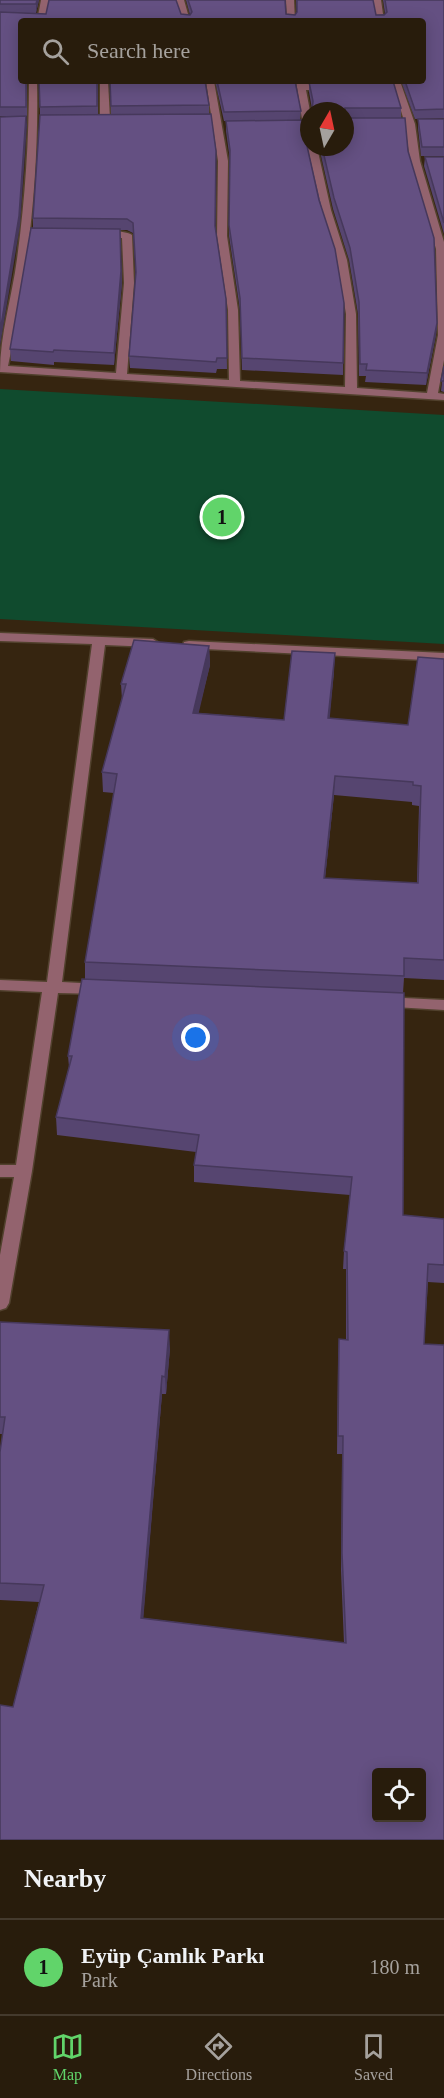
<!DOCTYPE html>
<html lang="en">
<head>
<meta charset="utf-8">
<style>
  :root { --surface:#281c0c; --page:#302515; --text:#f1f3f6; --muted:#a5a19d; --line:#443a2d; --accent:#61d46a }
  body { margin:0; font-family:Georgia,serif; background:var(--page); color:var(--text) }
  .controls { position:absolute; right:18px; bottom:18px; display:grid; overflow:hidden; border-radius:6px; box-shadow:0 3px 15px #0003 }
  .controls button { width:54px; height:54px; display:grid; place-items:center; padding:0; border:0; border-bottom:2px solid var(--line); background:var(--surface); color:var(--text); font:30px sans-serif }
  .compass { position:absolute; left:300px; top:102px; width:54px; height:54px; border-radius:50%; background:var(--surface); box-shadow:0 3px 15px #0003; rotate:9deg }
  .you { position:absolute; left:196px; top:1038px; width:21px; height:21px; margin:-15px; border:4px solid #fff; border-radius:50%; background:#1a73e8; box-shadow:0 0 0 9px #1a73e833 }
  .badge { display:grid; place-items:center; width:39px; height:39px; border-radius:50%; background:var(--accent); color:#111; font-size:20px; font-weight:700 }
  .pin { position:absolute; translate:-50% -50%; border:3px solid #fff; box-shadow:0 2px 6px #0006 }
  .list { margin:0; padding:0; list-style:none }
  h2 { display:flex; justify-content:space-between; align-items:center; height:78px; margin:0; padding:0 24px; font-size:26px }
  h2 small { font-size:20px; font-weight:400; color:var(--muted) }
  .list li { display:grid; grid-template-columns:39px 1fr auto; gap:18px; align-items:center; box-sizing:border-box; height:96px; padding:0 24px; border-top:2px solid var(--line) }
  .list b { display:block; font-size:22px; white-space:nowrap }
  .list p { margin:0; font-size:20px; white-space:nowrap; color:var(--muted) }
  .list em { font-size:20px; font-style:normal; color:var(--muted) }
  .icon { flex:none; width:33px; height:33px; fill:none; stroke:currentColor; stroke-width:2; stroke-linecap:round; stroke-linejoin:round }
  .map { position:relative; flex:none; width:444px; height:1840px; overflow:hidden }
  .search { position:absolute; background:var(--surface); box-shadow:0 3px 15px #0003; left:18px; right:18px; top:18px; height:66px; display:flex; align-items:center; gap:15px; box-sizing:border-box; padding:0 21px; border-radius:6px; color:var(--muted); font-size:22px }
  .sheet { height:174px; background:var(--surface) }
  nav { display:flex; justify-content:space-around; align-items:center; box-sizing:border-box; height:84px; border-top:2px solid var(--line); background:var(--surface); font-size:16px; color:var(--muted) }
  nav a { display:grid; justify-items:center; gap:3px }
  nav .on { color:var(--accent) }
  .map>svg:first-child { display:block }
  .green { fill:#104b2e }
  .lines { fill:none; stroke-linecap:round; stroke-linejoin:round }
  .minor-casing { stroke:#51412d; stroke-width:3 }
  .minor { fill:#93636e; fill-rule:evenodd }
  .wall { fill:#564570; fill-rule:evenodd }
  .shaded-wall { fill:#46385b }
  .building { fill:#645082; stroke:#46385b; stroke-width:1.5; fill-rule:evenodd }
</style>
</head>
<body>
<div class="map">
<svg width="444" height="1840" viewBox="0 0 444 1840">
  <rect width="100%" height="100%" fill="#362510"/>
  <!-- green -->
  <polygon class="green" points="0,389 444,415 444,644 0,619"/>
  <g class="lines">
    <defs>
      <g id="minor">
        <polygon points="41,0 49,0 45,21 37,21"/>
        <polygon points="176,0 184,0 190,21 182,21"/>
        <polygon points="286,0 294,0 295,21 287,21"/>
        <polygon points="373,0 381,0 384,21 376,21"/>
        <path d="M29,81H37C39,178 28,272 8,366L116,373L124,283L122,238H99L94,235C102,230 124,230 132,235L134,283L127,374L229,380L228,310L217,236L218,161L206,81H214L228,161L227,236L238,310L240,381L345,387L346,314L337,260L321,210L307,147L309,145V147H317L331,210L347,260L356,314L357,388L427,393L438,335L436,249L410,161L405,124L392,81H400L415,124L420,161L444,242V360L438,393L444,394V400L0,372C0,334 12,297 17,259C25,200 29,141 29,81Z"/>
        <polygon points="100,81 108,81 110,119 105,122 100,119"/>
        <polygon points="296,81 304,81 305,84 329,84 333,87 329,90 306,90 310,111 309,135 304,132"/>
        <polygon points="0,633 153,639 159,643 153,647 105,645 62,982 99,984 104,985 107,989 104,993 99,994 58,993 32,1171 9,1303 6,1308 0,1310 0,1255 14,1177 0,1177 0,1165 16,1165 42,992 0,990 0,980 47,982 92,644 0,641"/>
        <polygon points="189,641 444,653 444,661 184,648 183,645 184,642"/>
        <polygon points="384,997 444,1000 444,1010 378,1006 376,1002 378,998"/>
      </g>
    </defs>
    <!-- minor casing -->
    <use href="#minor" class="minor-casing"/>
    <!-- minor -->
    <use href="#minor" class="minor"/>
  </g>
  <!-- wall -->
  <g class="wall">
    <polygon points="0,0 39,0 36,13 13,13 46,14 190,15 186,0 285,0 286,14 295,15 297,13 296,0 373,0 376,15 385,14 383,0 444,0 444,118 415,119 401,81 423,81 423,21 21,21 27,81 27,116 0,116"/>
    <polygon points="39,81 98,81 98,115 215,227 226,299 227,369 217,369 216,373 130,368 129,356 136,275 133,233 127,230 120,230 122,283 114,365 54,362 54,365 11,361 10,349 33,228 33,218 40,115"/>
    <polygon points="110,81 209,105 209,114 111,115"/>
    <polygon points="215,81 295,81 301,111 300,120 309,143 307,145 344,303 343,375 242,370 240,310 229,236 230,160 226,131 226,121 224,121"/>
    <polygon points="309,82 401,108 401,118 408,151 437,323 436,335 426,385 365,382 366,376 359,376 358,314 349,260 333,209 319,147 345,147 312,109 309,92"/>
    <polygon points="418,119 444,119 444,156 421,156 418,128"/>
    <polygon points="425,157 444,157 444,234 424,166"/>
    <polygon points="444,366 444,392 441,391"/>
    <path d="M209,646L210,665L198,713L284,720L334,672L329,718L408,725L444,659V980L404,978L403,993V1215L444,1219V1283L428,1282L424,1344L444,1840L13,1707L39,1602L0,1600V1452L3,1434H0V1322L170,1348L166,1394H162L143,1618L344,1643L341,1570L342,1454H337L338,1357L339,1339H346V1269H343L344,1251L350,1195L194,1182V1165L196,1152L57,1135L56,1117L69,1067L68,1056L85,979V962L114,793L103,792L102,772L122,700L121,684ZM334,795L412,802V805L419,806L417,883L325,878Z"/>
  </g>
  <!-- shaded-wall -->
  <g class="shaded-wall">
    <polygon points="37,0 39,0 36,13 36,4"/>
    <polygon points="26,116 27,125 20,226 0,346 0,332"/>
    <polygon points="309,132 309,143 305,147 305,137"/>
    <polygon points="121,271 122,283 114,365 114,353"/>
    <polygon points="437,323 436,335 426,385 427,373"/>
    <polygon points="209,646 210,665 194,733 193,713"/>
    <polygon points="335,653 334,672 328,737 328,718"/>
    <polygon points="335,776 334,795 323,898 324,878"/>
    <polygon points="169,1330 170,1348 166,1394 165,1377"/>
    <polygon points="162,1376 162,1394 142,1635 141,1618"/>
  </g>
  <!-- building -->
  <g class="building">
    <polygon points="0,0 37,0 36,4 0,4"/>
    <polygon points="49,0 176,0 181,14 190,15 192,12 188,0 285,0 286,14 295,15 297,12 297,0 373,0 376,15 384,15 387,12 385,0 444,0 444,109 415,110 405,81 423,81 423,21 21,21 21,81 26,81 26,107 0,107 0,12 46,14"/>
    <polygon points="39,81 97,81 97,106 40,107"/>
    <polygon points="110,81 205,81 209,105 111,106"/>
    <polygon points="217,81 295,81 301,111 224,112"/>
    <polygon points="393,81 401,108 345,108 345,111 312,111 313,101 309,82"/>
    <polygon points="211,114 216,151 215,226 226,299 227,358 217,358 216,362 129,356 136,272 133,223 127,219 33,218 40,115"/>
    <polygon points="26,116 19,216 0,332 0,117"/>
    <polygon points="345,118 405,118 408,151 434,238 437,323 427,373 366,370 367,364 360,364 359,302 350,248 334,198 322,147 345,147"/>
    <polygon points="418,119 444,119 444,147 422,147"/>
    <polygon points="303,120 306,126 309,126 309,132 305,137 319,200 335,249 344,303 343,363 242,358 240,298 229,225 230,150 226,121"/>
    <polygon points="425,157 444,157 444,223"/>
    <polygon points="31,228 120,229 121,271 114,353 54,350 53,352 10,349"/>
    <polygon points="444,366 444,381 441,381"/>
    <path d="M134,640L209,646L193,713L284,720L292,651L335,653L328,718L408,725L418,657L444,659V960L404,958V976L85,962L117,774L102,772L126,684H121ZM335,776L413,782V785L421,786L418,883L324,878Z"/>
    <path d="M82,979L404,993L403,1215L444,1219V1265L428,1264L424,1344L444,1345V1840H0V1705L13,1707L44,1585L0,1583V1452L5,1417H0V1322L169,1330L165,1377L162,1376L141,1618L346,1643L342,1553L343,1436H338L339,1339L348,1340L347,1252L344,1251L352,1177L194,1165L199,1135L56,1117L72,1056H68ZM376,1773H422V1818H376Z"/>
  </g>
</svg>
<div class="controls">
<button><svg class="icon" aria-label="locate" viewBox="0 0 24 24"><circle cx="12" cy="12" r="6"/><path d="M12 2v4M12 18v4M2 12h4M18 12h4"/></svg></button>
</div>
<svg class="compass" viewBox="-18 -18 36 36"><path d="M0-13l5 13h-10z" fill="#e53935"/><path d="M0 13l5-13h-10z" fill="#a5a19d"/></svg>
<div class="you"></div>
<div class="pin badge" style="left:222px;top:517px">1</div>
<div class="search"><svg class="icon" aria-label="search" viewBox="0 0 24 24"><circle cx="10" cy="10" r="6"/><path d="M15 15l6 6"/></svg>Search here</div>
</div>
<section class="sheet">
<h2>Nearby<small></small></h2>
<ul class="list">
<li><span class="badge">1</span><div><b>Eyüp Çamlık Parkı</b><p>Park</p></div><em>180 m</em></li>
</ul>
</section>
<nav>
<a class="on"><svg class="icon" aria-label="map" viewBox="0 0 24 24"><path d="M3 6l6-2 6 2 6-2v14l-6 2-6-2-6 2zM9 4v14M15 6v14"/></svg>Map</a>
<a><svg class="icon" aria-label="directions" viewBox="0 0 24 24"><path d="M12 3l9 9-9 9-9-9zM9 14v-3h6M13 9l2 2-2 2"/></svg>Directions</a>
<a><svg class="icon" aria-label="saved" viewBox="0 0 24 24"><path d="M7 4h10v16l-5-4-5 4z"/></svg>Saved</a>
</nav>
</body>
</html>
